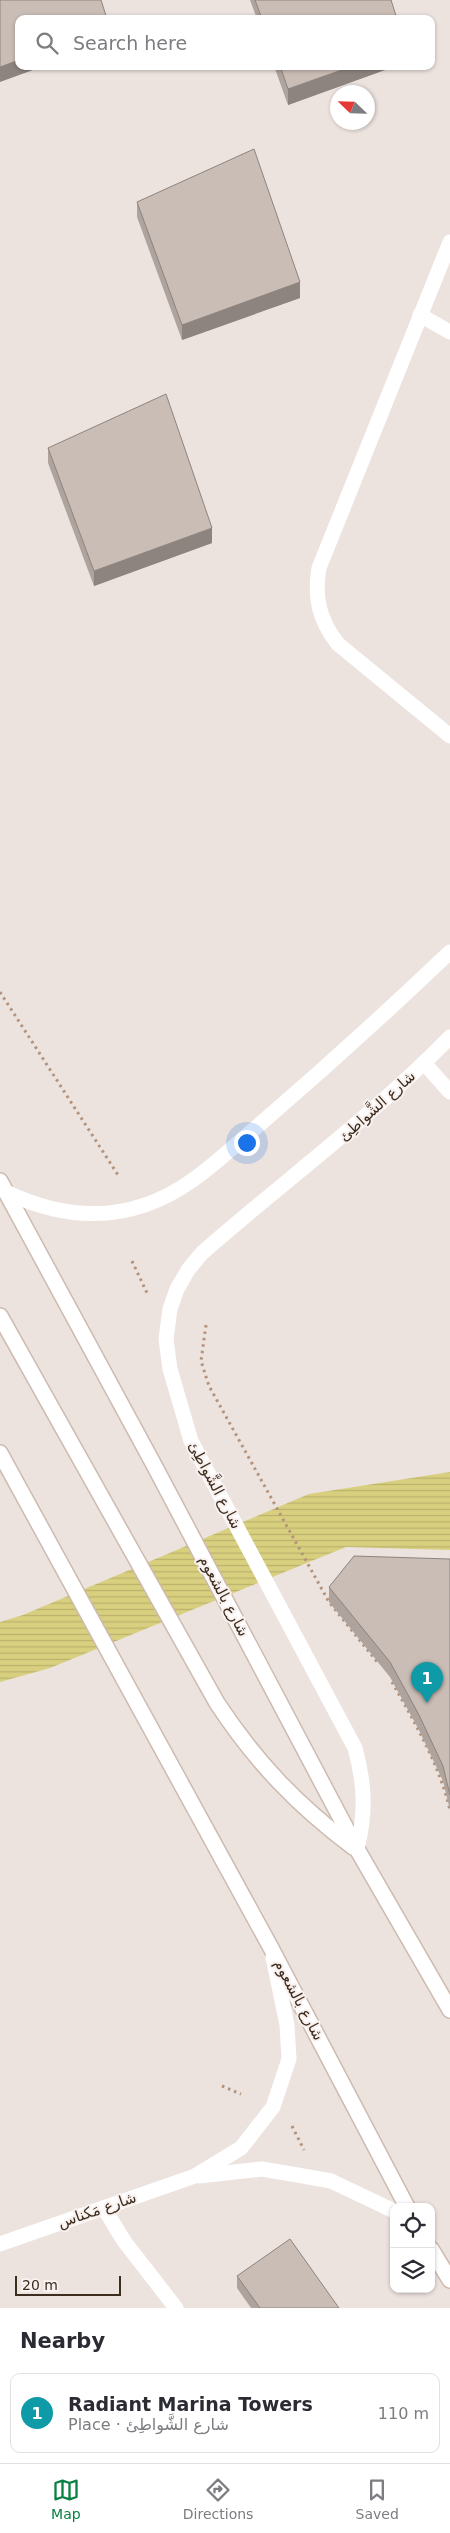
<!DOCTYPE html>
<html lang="en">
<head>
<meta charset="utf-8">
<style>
  :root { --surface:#fff; --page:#f2f2f3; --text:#2b2b33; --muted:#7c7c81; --line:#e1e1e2; --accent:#0b8043 }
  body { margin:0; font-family:"DejaVu Sans",Vazirmatn,sans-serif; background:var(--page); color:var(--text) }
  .controls { position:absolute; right:15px; bottom:15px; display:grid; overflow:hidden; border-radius:10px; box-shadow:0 1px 4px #0004 }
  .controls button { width:45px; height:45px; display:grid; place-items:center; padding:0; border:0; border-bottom:1px solid var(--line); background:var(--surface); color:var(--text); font:25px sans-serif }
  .compass { position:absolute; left:330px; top:85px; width:45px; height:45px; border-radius:50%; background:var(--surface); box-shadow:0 1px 4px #0004; rotate:293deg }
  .scale { position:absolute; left:15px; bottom:12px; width:106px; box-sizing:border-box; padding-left:5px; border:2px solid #3d2d1e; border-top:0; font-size:14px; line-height:18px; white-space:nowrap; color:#3d2d1e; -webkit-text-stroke:4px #f8f1ef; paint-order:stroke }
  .you { position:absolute; left:246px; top:1142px; width:18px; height:18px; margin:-12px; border:4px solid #fff; border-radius:50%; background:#1a73e8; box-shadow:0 0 0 8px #1a73e833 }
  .badge { display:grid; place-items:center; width:32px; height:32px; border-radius:50%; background:var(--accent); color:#fff; font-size:16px; font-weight:700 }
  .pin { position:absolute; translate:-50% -41px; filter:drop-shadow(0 1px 2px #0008) }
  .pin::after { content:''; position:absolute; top:26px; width:18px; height:15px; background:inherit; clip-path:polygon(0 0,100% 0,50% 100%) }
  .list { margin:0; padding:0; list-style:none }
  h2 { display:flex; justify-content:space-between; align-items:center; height:65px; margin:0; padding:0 20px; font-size:21px }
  h2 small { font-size:16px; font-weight:400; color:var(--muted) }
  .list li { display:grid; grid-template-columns:32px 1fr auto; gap:15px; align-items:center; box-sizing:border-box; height:80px; margin:0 10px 10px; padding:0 10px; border:1px solid var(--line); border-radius:10px }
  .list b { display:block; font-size:19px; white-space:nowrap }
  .list p { margin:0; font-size:16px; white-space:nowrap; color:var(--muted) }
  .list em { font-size:16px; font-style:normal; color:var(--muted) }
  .icon { flex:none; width:28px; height:28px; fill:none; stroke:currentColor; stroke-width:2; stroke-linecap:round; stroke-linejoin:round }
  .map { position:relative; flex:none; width:450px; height:2308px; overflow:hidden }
  .search { position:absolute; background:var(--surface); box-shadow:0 1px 4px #0004; left:15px; right:15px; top:15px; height:55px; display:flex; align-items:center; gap:12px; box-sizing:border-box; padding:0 18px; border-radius:10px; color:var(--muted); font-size:19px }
  .sheet { height:155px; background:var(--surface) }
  nav { display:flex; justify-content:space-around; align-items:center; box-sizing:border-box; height:70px; border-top:1px solid var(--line); background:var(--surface); font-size:14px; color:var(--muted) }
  nav a { display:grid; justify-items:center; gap:2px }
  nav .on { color:var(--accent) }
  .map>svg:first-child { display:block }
  .water { fill:url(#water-rules) }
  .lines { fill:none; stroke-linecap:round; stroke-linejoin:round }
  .secondary-casing { stroke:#cdbbb0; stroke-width:18 }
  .path { stroke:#b3937b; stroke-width:3; stroke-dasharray:2.5 4; stroke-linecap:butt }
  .lane { stroke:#fff; stroke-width:15 }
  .street { stroke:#fff; stroke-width:15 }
  .secondary { stroke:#fff; stroke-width:15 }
  .wall { fill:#aea39d }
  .shaded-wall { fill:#8d847f }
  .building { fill:#cabdb6; stroke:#8d847f }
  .labels { text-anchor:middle; stroke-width:4; stroke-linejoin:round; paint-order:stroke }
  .street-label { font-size:15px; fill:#3d2d1e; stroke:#f8f1ef }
</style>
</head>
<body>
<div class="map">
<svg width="450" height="2308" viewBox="0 0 450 2308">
  <defs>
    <pattern id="water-rules" width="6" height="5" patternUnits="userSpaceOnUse" patternTransform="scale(1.25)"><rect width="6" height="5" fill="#d8cf7f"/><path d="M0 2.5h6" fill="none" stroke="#bab26d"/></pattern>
  </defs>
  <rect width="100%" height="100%" fill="#ece2de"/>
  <!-- water -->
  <polygon class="water" points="450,1472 450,1550 346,1547 50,1668 0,1682 0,1622 23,1615 309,1494"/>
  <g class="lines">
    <defs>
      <g id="secondary">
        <polyline points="0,1181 154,1465 357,1849 450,2010"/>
        <path d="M0,1316L217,1703C256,1762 297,1805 353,1847"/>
        <polyline points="0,1453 271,1948 407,2207"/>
        <polyline points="431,2249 450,2280"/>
      </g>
    </defs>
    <!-- secondary casing -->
    <use href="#secondary" class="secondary-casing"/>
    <!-- path -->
    <g class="path">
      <polyline points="0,992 118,1175"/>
      <polyline points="132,1261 147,1293"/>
      <polyline points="206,1325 201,1361 209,1386 329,1602 378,1663"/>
      <path d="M392,1682C415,1723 439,1764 450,1810"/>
      <polyline points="222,2086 241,2094"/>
      <polyline points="292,2126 304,2150"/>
    </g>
    <!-- lane -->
    <g class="lane">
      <polyline points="424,1063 450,1092"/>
      <polyline points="104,2208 124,2241 176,2308"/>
    </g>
    <!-- street -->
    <g class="street">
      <path d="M450,242L319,568C314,597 319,620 338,644L450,736"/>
      <polyline points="420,315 450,332"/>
      <path d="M6,1192C50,1213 98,1221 145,1205C190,1190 223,1155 259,1125C324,1069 388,1011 450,952"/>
      <path d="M357,1849C366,1814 365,1784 355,1748L191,1441L170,1369L166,1339L170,1309L177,1289L188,1270L202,1253C284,1181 373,1116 450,1037"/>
      <polyline points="199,2176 262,2169 303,2176 331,2181 394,2211"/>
      <polyline points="0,2244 195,2176 241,2148 273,2107 289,2059 287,2025 273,1957"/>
    </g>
    <!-- secondary -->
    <use href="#secondary" class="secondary"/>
  </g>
  <!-- wall -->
  <g class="wall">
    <polygon points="250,0 391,0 397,19 257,19"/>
    <polygon points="274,66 396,66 288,105"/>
    <polygon points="137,202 300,298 182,340 137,217"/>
    <polygon points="48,448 212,543 94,586 48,463"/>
    <polygon points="450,1559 450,1810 443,1781 419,1730 390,1677 329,1602 329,1587"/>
    <polygon points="237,2276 339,2308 251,2308 237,2288"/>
  </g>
  <!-- shaded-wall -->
  <g class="shaded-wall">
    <polygon points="19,60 19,66 44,66 0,82 0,67"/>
    <polygon points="353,66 396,66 288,105 288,89"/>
    <polygon points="300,282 300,298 182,340 182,325"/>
    <polygon points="212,528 212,543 94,586 94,571"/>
  </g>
  <!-- building -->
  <g class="building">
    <polygon points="0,0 101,0 107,19 19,19 19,60 0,67"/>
    <polygon points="255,0 391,0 397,19 262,19"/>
    <polygon points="280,66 353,66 288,89"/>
    <polygon points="254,149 300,282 182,325 137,202"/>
    <polygon points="166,394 212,528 94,571 48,448"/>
    <polygon points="354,1556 450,1559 450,1795 443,1766 419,1715 390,1662 329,1587"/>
    <polygon points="290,2239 339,2308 260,2308 237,2276"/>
  </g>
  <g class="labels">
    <!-- street labels -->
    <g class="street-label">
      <text transform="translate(377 1106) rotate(-42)" y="5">شارع الشَّواطِئ</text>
      <text transform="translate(215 1485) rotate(62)" y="5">شارع الشَّواطِئ</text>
      <text transform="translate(224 1596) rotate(62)" y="5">شارع بالشعوم</text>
      <text transform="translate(299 2000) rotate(62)" y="5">شارع بالشعوم</text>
      <text transform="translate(97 2210) rotate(-19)" y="5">شارع مَكناس</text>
    </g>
  </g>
</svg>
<div class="controls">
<button><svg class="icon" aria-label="locate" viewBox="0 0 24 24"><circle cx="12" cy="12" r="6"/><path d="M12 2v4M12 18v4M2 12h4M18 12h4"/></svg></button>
<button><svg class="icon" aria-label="layers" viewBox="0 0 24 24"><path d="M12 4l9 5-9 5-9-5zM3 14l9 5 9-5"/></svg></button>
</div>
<svg class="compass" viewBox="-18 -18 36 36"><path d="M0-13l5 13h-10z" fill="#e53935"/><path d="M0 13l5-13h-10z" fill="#7c7c81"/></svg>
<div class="scale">20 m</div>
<div class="you"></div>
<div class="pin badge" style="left:427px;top:1703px;background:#0f9aa8">1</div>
<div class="search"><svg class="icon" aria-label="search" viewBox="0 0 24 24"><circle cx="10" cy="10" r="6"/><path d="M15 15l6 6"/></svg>Search here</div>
</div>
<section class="sheet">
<h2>Nearby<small></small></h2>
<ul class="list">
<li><span class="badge" style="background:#0f9aa8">1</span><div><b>Radiant Marina Towers</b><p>Place · شارع الشَّواطِئ</p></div><em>110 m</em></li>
</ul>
</section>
<nav>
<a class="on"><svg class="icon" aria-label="map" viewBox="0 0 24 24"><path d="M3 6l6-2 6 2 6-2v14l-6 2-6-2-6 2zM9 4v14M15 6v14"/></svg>Map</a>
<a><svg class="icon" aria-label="directions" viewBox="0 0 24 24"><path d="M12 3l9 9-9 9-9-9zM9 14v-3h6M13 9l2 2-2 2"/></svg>Directions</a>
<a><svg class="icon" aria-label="saved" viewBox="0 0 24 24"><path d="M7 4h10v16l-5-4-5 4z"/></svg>Saved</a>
</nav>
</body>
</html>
